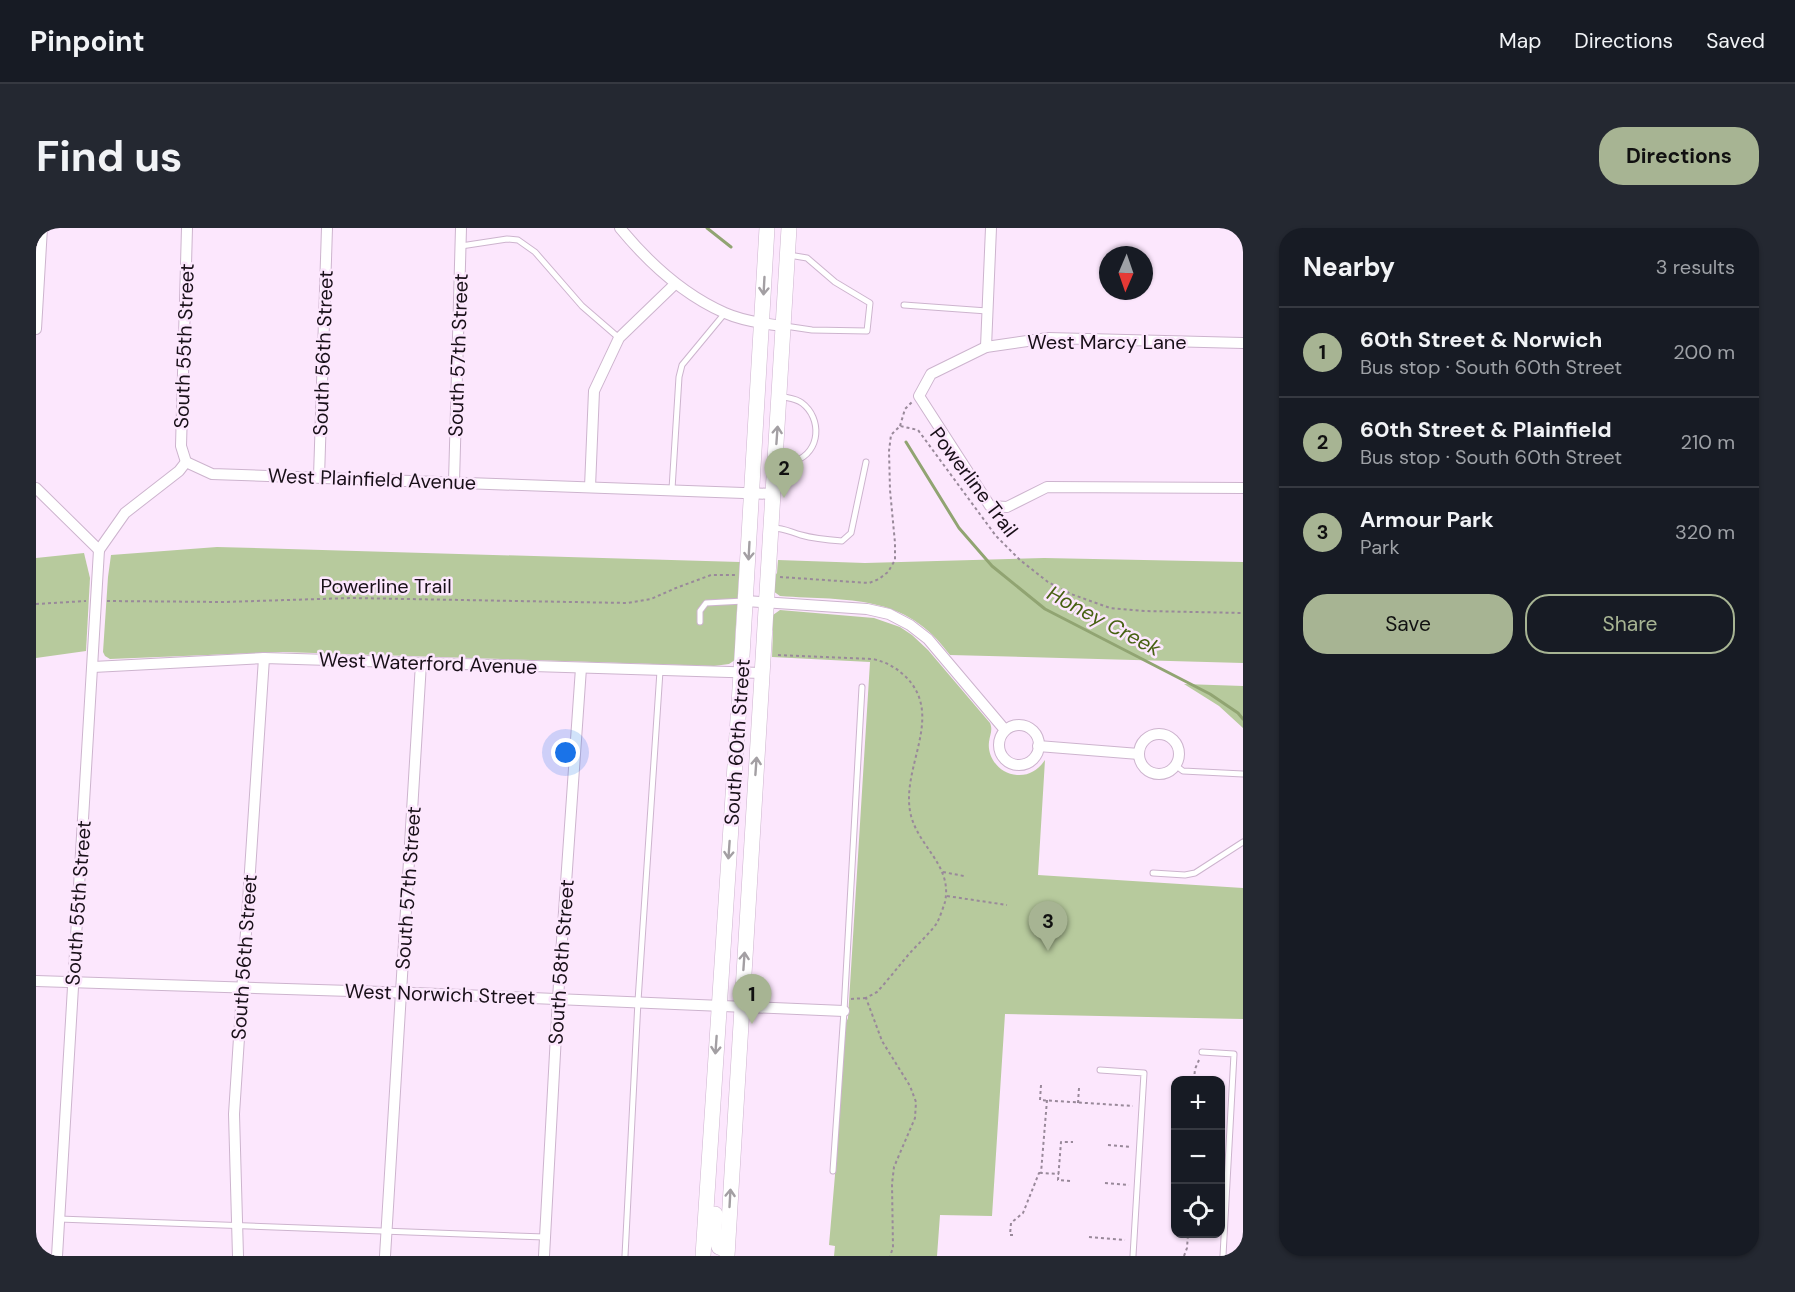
<!DOCTYPE html>
<html lang="en">
<head>
<meta charset="utf-8">
<style>
  :root { --surface:#171b24; --page:#242831; --text:#f1f3f6; --muted:#9ea1a6; --line:#363941; --accent:#a7b493 }
  body { margin:0; font-family:"DM Sans",sans-serif; background:var(--page); color:var(--text) }
  .controls { position:absolute; right:18px; bottom:18px; display:grid; overflow:hidden; border-radius:12px; box-shadow:0 2px 4px #0004 }
  .controls button { width:54px; height:54px; display:grid; place-items:center; padding:0; border:0; border-bottom:2px solid var(--line); background:var(--surface); color:var(--text); font:30px sans-serif }
  .compass { position:absolute; left:1063px; top:18px; width:54px; height:54px; border-radius:50%; background:var(--surface); box-shadow:0 2px 4px #0004; rotate:182deg }
  .you { position:absolute; left:530px; top:525px; width:21px; height:21px; margin:-15px; border:4px solid #fff; border-radius:50%; background:#1a73e8; box-shadow:0 0 0 9px #1a73e833 }
  .badge { display:grid; place-items:center; width:39px; height:39px; border-radius:50%; background:var(--accent); color:#111; font-size:20px; font-weight:700 }
  .pin { position:absolute; translate:-50% -50px; filter:drop-shadow(0 2px 3px #0008) }
  .pin::after { content:''; position:absolute; top:32px; width:21px; height:18px; background:inherit; clip-path:polygon(0 0,100% 0,50% 100%) }
  .list { margin:0; padding:0; list-style:none }
  h2 { display:flex; justify-content:space-between; align-items:center; height:78px; margin:0; padding:0 24px; font-size:26px }
  h2 small { font-size:20px; font-weight:400; color:var(--muted) }
  .list li { display:grid; grid-template-columns:39px 1fr auto; gap:18px; align-items:center; box-sizing:border-box; height:90px; padding:0 24px; border-top:2px solid var(--line) }
  .list b { display:block; font-size:22px; white-space:nowrap }
  .list p { margin:0; font-size:20px; white-space:nowrap; color:var(--muted) }
  .list em { font-size:20px; font-style:normal; color:var(--muted) }
  .actions { display:flex; gap:12px; padding:18px 24px }
  .actions a { flex:1; padding:14px 0; border:2px solid var(--accent); border-radius:24px; text-align:center; font-size:21px; color:var(--accent) }
  .actions .main { background:var(--accent); color:#111 }
  .icon { flex:none; width:33px; height:33px; fill:none; stroke:currentColor; stroke-width:2; stroke-linecap:round; stroke-linejoin:round }
  .map { position:relative; flex:none; width:1207px; height:1028px; overflow:hidden; border-radius:24px }
  header { display:flex; align-items:center; gap:36px; box-sizing:border-box; height:84px; padding:0 30px; background:var(--surface); border-bottom:2px solid var(--line) }
  header strong { font-size:28px }
  nav { display:flex; gap:33px; margin-inline-start:auto; font-size:21px }
  .intro { display:flex; align-items:center; justify-content:space-between; box-sizing:border-box; height:144px; padding:0 36px }
  h1 { margin:0; font-size:42px }
  .button { padding:15px 27px; border-radius:24px; background:var(--accent); color:#111; font-size:21px; font-weight:700 }
  main { display:flex; gap:36px; padding:0 36px }
  aside { flex:1; background:var(--surface); border-radius:24px; box-shadow:0 2px 4px #0004 }
  .map>svg:first-child { display:block }
  .green { fill:#b7ca9d }
  .lines { fill:none; stroke-linecap:round; stroke-linejoin:round }
  .stream { stroke:#91a472; stroke-width:3 }
  .service-casing { stroke:#cdb4ce; stroke-width:7 }
  .minor-casing { stroke:#cdb4ce; stroke-width:12 }
  .secondary-casing { stroke:#cdb4ce; stroke-width:16 }
  .path { stroke:#99899a; stroke-width:2; stroke-dasharray:3 3; stroke-linecap:butt }
  .service { stroke:#fff; stroke-width:5 }
  .minor { stroke:#fff; stroke-width:10 }
  .secondary { stroke:#fff; stroke-width:15 }
  .oneway { stroke:#a39fa3 }
  .labels { text-anchor:middle; stroke-width:5; stroke-linejoin:round; paint-order:stroke }
  .street-label { font-size:20px; fill:#180f18; stroke:#fce7fd }
  .water-label { font-size:21px; font-style:italic; fill:#476112; stroke:#fce7fd }
</style>
</head>
<body>
<header>
<strong>Pinpoint</strong>
<nav><a>Map</a><a>Directions</a><a>Saved</a></nav>
</header>
<div class="intro"><h1>Find us</h1><a class="button">Directions</a></div>
<main>
<div class="map">
<svg width="1207" height="1028" viewBox="0 0 1207 1028">
  <rect width="100%" height="100%" fill="#fce7fd"/>
  <!-- green -->
  <g class="green">
    <polygon points="181,319 704,334 699,412 702,415 699,432 693,436 678,438 247,424 74,431 69,428 67,424 72,349 75,327"/>
    <polygon points="48,325 54,350 50,423 0,430 0,330"/>
    <path d="M1008,330L1207,334V435L914,427C869,365 813,373 744,368L737,363V350L741,345L742,332L829,335Z"/>
    <path d="M744,382L838,390L864,399L876,407L892,422L954,495C957,502 954,506 953,514C951,530 964,546 981,547C993,548 1002,542 1009,532L1002,647L1207,660V791L969,786L956,988L904,987L901,1028H798L799,1018L793,1017L799,947L809,797L812,790L834,434L736,429L737,403L735,400L737,387Z"/>
    <polygon points="1148,456 1207,458 1207,500 1183,478"/>
  </g>
  <g class="lines">
    <!-- stream -->
    <g class="stream">
      <polyline points="671,0 695,19"/>
      <polyline points="870,214 923,300 956,338 1009,381 1174,466 1202,485 1207,491"/>
    </g>
    <defs>
      <g id="service">
        <polyline points="425,18 471,11 482,12 499,24 546,78 583,110"/>
        <polyline points="868,77 951,83"/>
        <polyline points="749,98 776,102 831,103 834,75 799,54 771,30 753,27"/>
        <path d="M741,234C746,234 754,235 759,233C785,224 786,190 766,175C760,170 751,170 744,168"/>
        <polyline points="636,261 643,149 646,137 689,85"/>
        <path d="M736,300C749,300 754,304 765,307C779,311 792,312 806,313L815,305L830,234"/>
        <polyline points="664,394 664,383 670,375 708,373"/>
        <polyline points="1139,537 1147,543 1207,546"/>
        <polyline points="1117,645 1149,647 1159,645 1207,614"/>
        <polyline points="1166,824 1198,826 1187,1028"/>
        <polyline points="1064,842 1108,845 1097,1028"/>
        <polyline points="797,943 808,783 826,459"/>
        <polyline points="23,991 509,1009"/>
        <polyline points="589,1028 602,773 624,443"/>
      </g>
      <g id="minor">
        <path d="M584,0C612,34 648,67 689,85C707,93 728,96 748,98"/>
        <polyline points="0,101 6,0"/>
        <polyline points="1207,115 1012,110 950,119 895,146 883,168 954,278 971,279 1011,259 1207,260"/>
        <polyline points="950,119 955,0"/>
        <polyline points="150,234 145,218 151,0"/>
        <polyline points="283,249 291,0"/>
        <polyline points="418,254 425,0"/>
        <polyline points="554,259 558,163 583,110 639,56"/>
        <polyline points="0,260 63,322"/>
        <polyline points="63,322 89,285 143,243 150,234 176,246 737,266"/>
        <polyline points="710,373 831,381 853,386 874,397 892,411 969,502"/>
        <polyline points="57,439 228,430 726,445"/>
        <circle cx="983" cy="517" r="20"/>
        <circle cx="1123" cy="526" r="20"/>
        <polyline points="1002,518 1103,526"/>
        <polyline points="0,753 379,765 808,783"/>
        <polyline points="21,1028 63,322"/>
        <polyline points="202,1028 198,886 228,430"/>
        <polyline points="349,1028 385,435"/>
        <polyline points="508,1028 522,770 545,440"/>
      </g>
      <g id="secondary">
        <polyline points="679,986 678,1002 683,1019 691,1022"/>
        <polyline points="667,1028 705,445 731,0"/>
        <polyline points="691,1028 753,0"/>
      </g>
    </defs>
    <!-- service casing -->
    <use href="#service" class="service-casing"/>
    <!-- minor casing -->
    <use href="#minor" class="minor-casing"/>
    <!-- secondary casing -->
    <use href="#secondary" class="secondary-casing"/>
    <!-- path -->
    <g class="path">
      <polyline points="864,198 869,181 876,174"/>
      <polyline points="744,349 833,355 843,351 852,344 859,332 859,315 854,262 853,223 855,207 864,198 882,202 960,308 984,332 1012,354 1035,366 1074,380 1108,383 1207,385"/>
      <polyline points="71,373 187,374 316,370 591,375 615,371 640,360 675,347 699,347"/>
      <polyline points="0,376 50,373"/>
      <path d="M742,427L837,431C850,434 859,439 869,448C909,487 866,537 874,583C880,618 917,636 909,674C907,680 904,689 901,695C893,706 882,716 873,726C862,739 852,752 841,764L830,770L846,813L874,858L880,874L879,890L858,939L856,956L857,1020L854,1028"/>
      <polyline points="907,644 928,648"/>
      <polyline points="911,668 971,677"/>
      <polyline points="815,771 830,770"/>
      <polyline points="1158,852 1159,841 1163,832"/>
      <polyline points="1005,857 1004,872 1097,878"/>
      <polyline points="1011,872 1005,945 1023,946"/>
      <polyline points="1042,875 1043,860"/>
      <polyline points="1072,917 1095,919"/>
      <polyline points="1034,953 1022,952 1025,914 1037,914"/>
      <polyline points="1069,955 1093,957"/>
      <polyline points="977,1007 974,1007 975,995 987,985 1003,945 1005,945"/>
      <polyline points="1053,1009 1089,1012"/>
      <polyline points="1148,1028 1151,1020 1152,1006"/>
    </g>
    <!-- service -->
    <use href="#service" class="service"/>
    <!-- minor -->
    <use href="#minor" class="minor"/>
    <!-- secondary -->
    <use href="#secondary" class="secondary"/>
  </g>
  <!-- one-way arrows -->
  <defs><path id="oneway-shaft" d="M-6 0H5M1.5-3L5.5 0L1.5 3" fill="none" stroke-width="1.6" stroke-linecap="round" stroke-linejoin="round" transform="scale(1.5)"/></defs>
  <g class="oneway">
    <use href="#oneway-shaft" transform="translate(728 58) rotate(93)"/>
    <use href="#oneway-shaft" transform="translate(741 207) rotate(-86)"/>
    <use href="#oneway-shaft" transform="translate(713 323) rotate(93)"/>
    <use href="#oneway-shaft" transform="translate(720 538) rotate(-86)"/>
    <use href="#oneway-shaft" transform="translate(693 622) rotate(94)"/>
    <use href="#oneway-shaft" transform="translate(708 733) rotate(-86)"/>
    <use href="#oneway-shaft" transform="translate(680 817) rotate(94)"/>
    <use href="#oneway-shaft" transform="translate(694 970) rotate(-87)"/>
  </g>
  <g class="labels">
    <!-- street labels -->
    <g class="street-label">
      <text x="1071" y="121">West Marcy Lane</text>
      <text transform="translate(148 118) rotate(-88)" y="7">South 55th Street</text>
      <text transform="translate(287 125) rotate(-88)" y="7">South 56th Street</text>
      <text transform="translate(422 127) rotate(-88)" y="7">South 57th Street</text>
      <text transform="translate(336 251) rotate(2)" y="7">West Plainfield Avenue</text>
      <text transform="translate(938 254) rotate(53)" y="7">Powerline Trail</text>
      <text x="350" y="365">Powerline Trail</text>
      <text transform="translate(392 435) rotate(2)" y="7">West Waterford Avenue</text>
      <text transform="translate(701 514) rotate(-86)" y="7">South 60th Street</text>
      <text transform="translate(372 660) rotate(-86)" y="7">South 57th Street</text>
      <text transform="translate(42 675) rotate(-86)" y="7">South 55th Street</text>
      <text transform="translate(208 729) rotate(-86)" y="7">South 56th Street</text>
      <text transform="translate(525 734) rotate(-86)" y="7">South 58th Street</text>
      <text transform="translate(404 766) rotate(2)" y="7">West Norwich Street</text>
    </g>
    <!-- water labels -->
    <g class="water-label">
      <text transform="translate(1068 393) rotate(28)" y="7">Honey Creek</text>
    </g>
  </g>
</svg>
<div class="controls">
<button>+</button>
<button>−</button>
<button><svg class="icon" aria-label="locate" viewBox="0 0 24 24"><circle cx="12" cy="12" r="6"/><path d="M12 2v4M12 18v4M2 12h4M18 12h4"/></svg></button>
</div>
<svg class="compass" viewBox="-18 -18 36 36"><path d="M0-13l5 13h-10z" fill="#e53935"/><path d="M0 13l5-13h-10z" fill="#9ea1a6"/></svg>
<div class="you"></div>
<div class="pin badge" style="left:716px;top:796px">1</div>
<div class="pin badge" style="left:748px;top:270px">2</div>
<div class="pin badge" style="left:1012px;top:723px">3</div>
</div>
<aside>
<h2>Nearby<small>3 results</small></h2>
<ul class="list">
<li><span class="badge">1</span><div><b>60th Street &amp; Norwich</b><p>Bus stop · South 60th Street</p></div><em>200 m</em></li>
<li><span class="badge">2</span><div><b>60th Street &amp; Plainfield</b><p>Bus stop · South 60th Street</p></div><em>210 m</em></li>
<li><span class="badge">3</span><div><b>Armour Park</b><p>Park</p></div><em>320 m</em></li>
</ul>
<div class="actions"><a class="main">Save</a><a>Share</a></div>
</aside>
</main>
</body>
</html>
